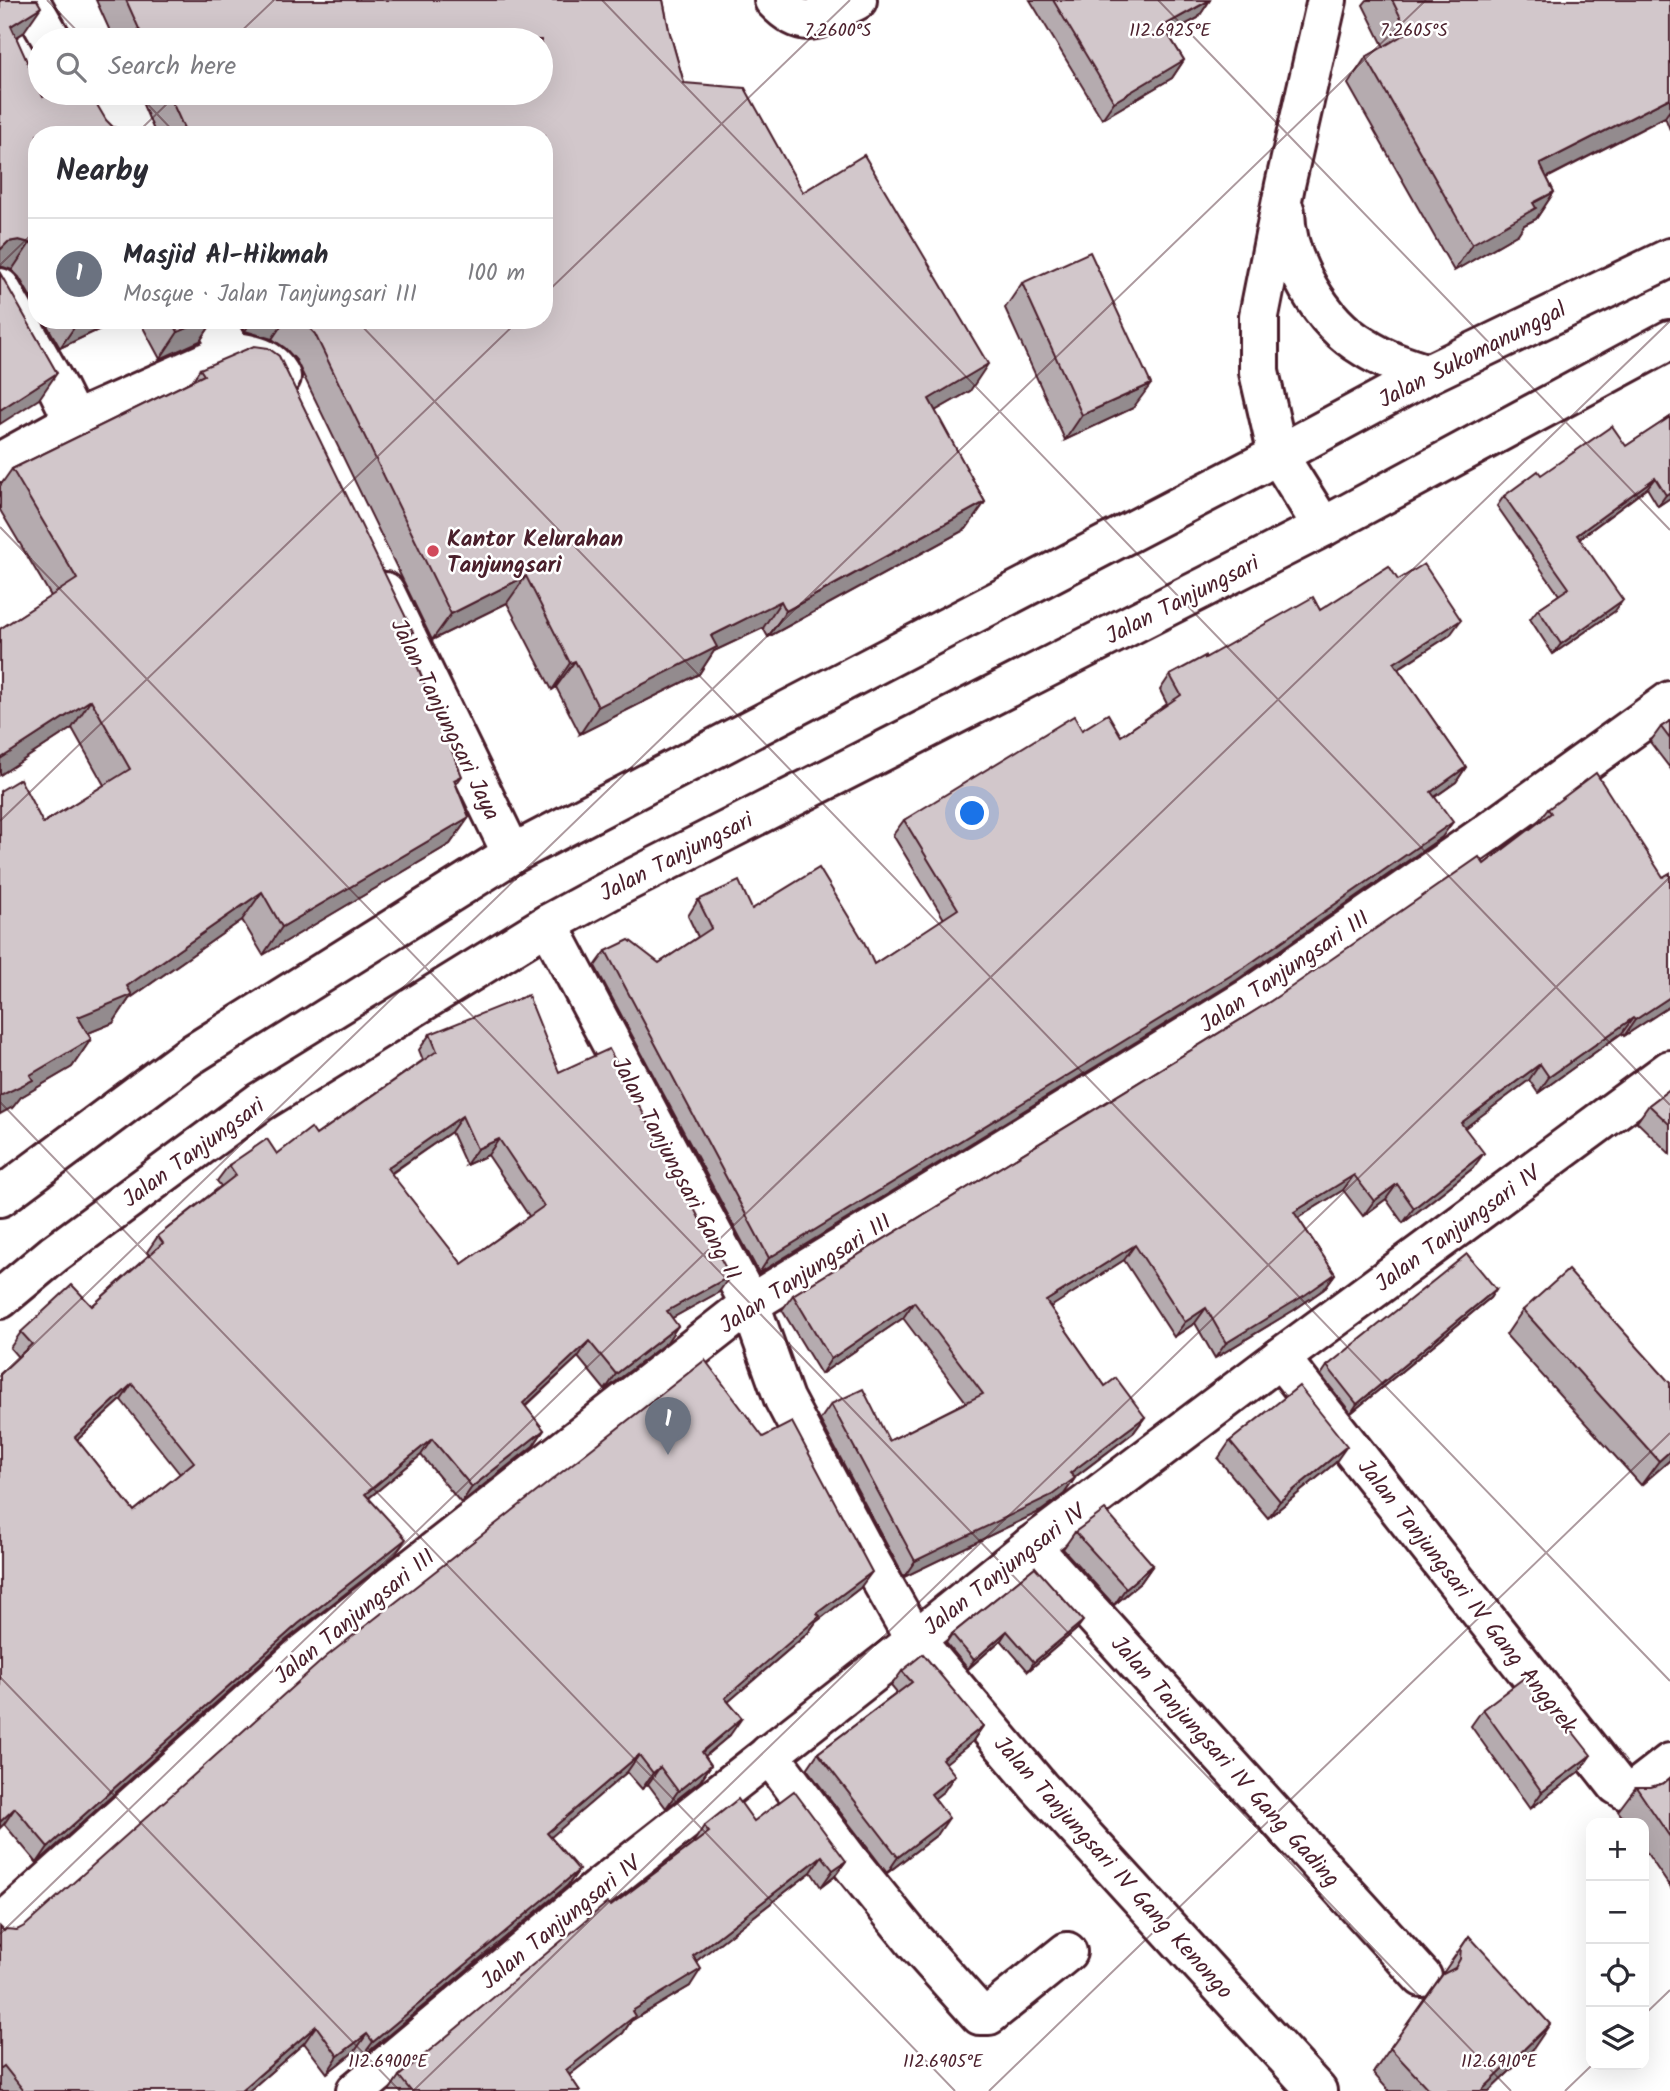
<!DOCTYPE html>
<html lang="en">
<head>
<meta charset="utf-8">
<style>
  :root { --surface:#fff; --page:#f7f7f7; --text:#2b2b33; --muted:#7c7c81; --line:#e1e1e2; --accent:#d1495b }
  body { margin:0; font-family:Kalam,sans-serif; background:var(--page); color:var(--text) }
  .controls { position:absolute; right:21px; bottom:21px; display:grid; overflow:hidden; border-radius:14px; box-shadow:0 7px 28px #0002 }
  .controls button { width:63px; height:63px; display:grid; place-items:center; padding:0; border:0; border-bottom:2px solid var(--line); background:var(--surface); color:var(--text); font:35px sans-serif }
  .you { position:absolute; left:973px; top:814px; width:24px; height:24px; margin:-18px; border:5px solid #fff; border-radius:50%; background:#1a73e8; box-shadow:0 0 0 10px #1a73e833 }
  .badge { display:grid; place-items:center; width:46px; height:46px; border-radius:50%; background:var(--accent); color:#fff; font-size:23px; font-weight:700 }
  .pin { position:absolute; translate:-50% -58px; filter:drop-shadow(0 2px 4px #0008) }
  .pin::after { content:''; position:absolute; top:37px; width:24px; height:21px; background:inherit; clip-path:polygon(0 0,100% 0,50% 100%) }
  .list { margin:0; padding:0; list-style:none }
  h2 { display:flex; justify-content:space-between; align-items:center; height:91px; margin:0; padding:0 28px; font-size:30px }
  h2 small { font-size:23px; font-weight:400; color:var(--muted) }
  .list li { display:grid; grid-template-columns:46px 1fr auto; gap:21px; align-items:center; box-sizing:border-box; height:112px; padding:0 28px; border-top:2px solid var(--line) }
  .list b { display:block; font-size:26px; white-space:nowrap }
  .list p { margin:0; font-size:23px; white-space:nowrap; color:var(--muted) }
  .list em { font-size:23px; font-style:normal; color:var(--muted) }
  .icon { flex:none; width:38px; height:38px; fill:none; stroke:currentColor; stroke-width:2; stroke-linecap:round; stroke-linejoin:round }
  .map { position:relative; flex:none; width:1670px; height:2091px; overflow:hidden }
  .search { position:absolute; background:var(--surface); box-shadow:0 7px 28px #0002; left:28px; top:28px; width:525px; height:77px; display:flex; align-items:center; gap:18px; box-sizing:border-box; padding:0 24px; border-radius:38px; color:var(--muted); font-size:26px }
  .panel { position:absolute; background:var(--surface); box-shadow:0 7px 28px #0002; left:28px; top:126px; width:525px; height:203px; border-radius:28px }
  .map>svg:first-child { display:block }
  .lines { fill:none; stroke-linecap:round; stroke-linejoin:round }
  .minor-casing { stroke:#4a1f2b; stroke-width:44 }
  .major-casing { stroke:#4a1f2b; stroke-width:44 }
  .minor { stroke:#fff; stroke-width:38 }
  .major { stroke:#fff; stroke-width:38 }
  .wall { fill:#b5abaf; stroke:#4a1f2b; stroke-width:2; fill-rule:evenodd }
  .shaded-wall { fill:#938b8e; stroke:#4a1f2b; stroke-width:2 }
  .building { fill:#d2c7cb; stroke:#4a1f2b; stroke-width:2; fill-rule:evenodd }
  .ticks { fill:none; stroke:#4a1f2b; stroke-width:2; stroke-opacity:0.45 }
  .poi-dot { fill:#d1495b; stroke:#fff; stroke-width:2.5 }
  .labels { text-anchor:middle; stroke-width:5; stroke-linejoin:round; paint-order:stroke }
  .street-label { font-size:23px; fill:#4a1f2b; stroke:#fff }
  .poi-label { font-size:23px; font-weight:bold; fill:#4a1f2b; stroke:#fff; text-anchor:start }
  .ticks-label { font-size:18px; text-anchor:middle; fill:#4a1f2b; stroke:#fff; stroke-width:5; stroke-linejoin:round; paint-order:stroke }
</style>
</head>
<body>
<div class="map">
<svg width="1670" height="2091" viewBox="0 0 1670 2091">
  <rect width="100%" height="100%" fill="#fff"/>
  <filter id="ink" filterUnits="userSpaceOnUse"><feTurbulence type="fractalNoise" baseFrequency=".0143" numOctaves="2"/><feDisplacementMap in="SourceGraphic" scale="14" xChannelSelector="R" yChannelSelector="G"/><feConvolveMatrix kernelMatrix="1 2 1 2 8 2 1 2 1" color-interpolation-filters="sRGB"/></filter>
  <g filter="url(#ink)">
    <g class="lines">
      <defs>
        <g id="minor">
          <polyline points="29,0 52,40"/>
          <path d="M774,0C806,34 820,18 857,0"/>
          <polyline points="0,288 58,389 74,421"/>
          <polyline points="213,320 231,351"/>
          <path d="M0,462L74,421L231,351C252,354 271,357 281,377"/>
          <polyline points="385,592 512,854"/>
          <polyline points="548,924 750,1304 784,1399 869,1559 915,1640 1039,1787 1317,2091"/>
          <polyline points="1280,1358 1617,1785 1627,1791 1639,1787 1670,1763"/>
          <polyline points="1031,1546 1422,1977"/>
          <polyline points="769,1754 850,1862 915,1942 980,2015 989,2015 1067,1952"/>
          <polyline points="0,1925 301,1656 750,1304 1249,998 1487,833 1670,701"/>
          <polyline points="356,2091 598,1889 915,1640 1031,1546 1280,1358 1670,1070"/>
        </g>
        <g id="major">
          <path d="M1285,212C1286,261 1321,322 1364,347C1384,360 1405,367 1428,374"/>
          <polyline points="1323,527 1278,455 1259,372 1259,316 1285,185 1327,0"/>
          <polyline points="0,1197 188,1057 512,854 1278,455 1428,374 1670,258"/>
          <polyline points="0,1299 54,1254 260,1102 548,924 616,887 1323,527 1670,340"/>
        </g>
      </defs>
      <!-- minor casing -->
      <use href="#minor" class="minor-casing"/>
      <!-- major casing -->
      <use href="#major" class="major-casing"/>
      <!-- minor -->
      <use href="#minor" class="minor"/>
      <!-- major -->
      <use href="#major" class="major"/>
    </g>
    <!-- wall -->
    <g class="wall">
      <polygon points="0,0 23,33 16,38 37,135 37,308 19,277 12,270 0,266"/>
      <polygon points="96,0 663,0 669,30 684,83 803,192 970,391 935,411 985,502 966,529 768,637 763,628 714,651 699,674 580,734 556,687 552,690 507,603 432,640 296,360 285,348 272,339 245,331 238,320 544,320 544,135 156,135 138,93 541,93 541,40 114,40"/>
      <polygon points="1030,0 1210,0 1198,18 1168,34 1184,60 1172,78 1102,119"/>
      <polygon points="1367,0 1670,0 1670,130 1665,117 1547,178 1554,192 1536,219 1524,225 1518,234 1454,271 1348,84 1366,57 1384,47 1363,5"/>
      <polygon points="1022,283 1133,408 1065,440 1005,308"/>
      <polygon points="44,320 119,320 60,348"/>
      <polygon points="139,320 214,320 200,341 160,359"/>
      <polygon points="200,369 413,632 407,640 456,785 469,817 450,844 263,955 242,920 129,999 113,1023 88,1033 91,1039 72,1067 21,1097 13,1107 43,823 104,785 72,728 0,775 0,629 51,596 0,510 0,486 12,469 192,381"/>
      <polygon points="1670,417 1670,498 1658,506 1647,488 1579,539 1615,611 1553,654 1530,619 1538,609 1559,595 1497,506 1504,496 1541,475 1626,446"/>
      <polygon points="1398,580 1450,635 1398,669 1466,767 1456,782 1435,797 1442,837 1237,980 759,1273 595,966 606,951 659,963 698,937 688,916 698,900 752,909 874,964 944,919 893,835 904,820 1082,730 1121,736 1167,704 1160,690 1170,675 1205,658 1320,610"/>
      <polygon points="1670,721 1670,768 1650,742 1661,727"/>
      <polygon points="1548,809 1663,877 1670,873 1670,1006 1624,1036 1622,1033 1538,1093 1529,1080 1464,1128 1473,1168 1403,1223 1386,1199 1363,1216 1343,1190 1298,1218 1335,1274 1324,1289 1294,1310 1215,1358 1195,1323 1174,1337 1124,1260 1050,1307 1105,1386 1145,1417 1134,1432 1074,1478 1075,1478 1064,1494 1041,1511 904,1577 820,1420 831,1404 889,1441 966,1402 903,1318 821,1374 782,1310 793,1295 1271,1001 1484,864 1537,823"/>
      <path d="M430,1034L559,1072L719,1292L672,1318L667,1342L605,1390L578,1357L525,1407L544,1430L533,1446L461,1503L421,1455L369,1498L395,1555L286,1640L37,1863L4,1824L18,1357L10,1348L21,1332L92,1306L149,1255L147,1252L158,1236L221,1186L217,1181L229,1165L277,1154L316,1135L423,1060L419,1050ZM451,1132L466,1165L488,1155L529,1216L462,1264L391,1174ZM121,1400L180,1474L134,1511L77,1440Z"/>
      <polygon points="1670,1089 1670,1154 1637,1122 1649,1105"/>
      <polygon points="1496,1289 1490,1298 1351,1413 1321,1375 1327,1366"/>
      <polygon points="1523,1310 1670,1383 1670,1460 1641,1485 1506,1335"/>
      <polygon points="1230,1441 1335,1463 1268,1518 1218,1459"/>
      <polygon points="1075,1532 1153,1565 1141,1582 1114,1605 1063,1549"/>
      <polygon points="1035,1567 1077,1629 1028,1671 1001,1640 968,1669 946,1643 952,1634"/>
      <polygon points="860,1588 816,1622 808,1633 728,1702 730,1735 705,1756 711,1765 700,1781 666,1808 648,1784 642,1789 627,1772 550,1837 579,1870 567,1886 361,2058 355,2051 327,2073 304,2043 249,2091 0,2091 0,1927 4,1931 17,1930"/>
      <polygon points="902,1671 983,1726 972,1742 945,1763 944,1791 934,1798 938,1834 887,1873 807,1769 818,1753 897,1693 891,1686"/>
      <polygon points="1483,1709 1579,1772 1530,1809 1471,1726"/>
      <polygon points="1670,1778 1670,1887 1644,1849 1644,1823 1627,1823 1618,1811 1636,1787 1651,1787 1664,1783"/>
      <polygon points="754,1821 846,1861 834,1877 821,1887 811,1872 696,1961 690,1986 631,2021 623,2033 569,2075 580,2091 389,2091 399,2076 611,1906 693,1844 693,1843 704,1826"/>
      <polygon points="1469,1936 1533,2049 1489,2091 1389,2091 1373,2073"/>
    </g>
    <!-- shaded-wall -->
    <g class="shaded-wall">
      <polygon points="1210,0 1198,18 1151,43 1163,26"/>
      <polygon points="41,7 23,33 0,47 11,26"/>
      <polygon points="1184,60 1172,78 1102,119 1114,102"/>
      <polygon points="1670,98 1670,110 1665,117 1521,191 1540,164"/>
      <polygon points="1554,192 1536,219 1524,225 1518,234 1454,271 1472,244 1533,203"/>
      <polygon points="19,240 30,243 12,270 0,266 0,250 8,242"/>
      <polygon points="82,320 119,320 60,348 78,322"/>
      <polygon points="206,320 214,320 200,341 160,359 178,332"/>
      <polygon points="252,320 285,320 272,339 245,331"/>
      <polygon points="988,364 970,391 910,425 929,399"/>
      <polygon points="57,373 39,399 0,424 0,410"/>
      <polygon points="1151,384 1133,408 1065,440 1082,415"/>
      <polygon points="1655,478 1647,488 1569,546 1577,535"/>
      <polygon points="1670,492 1670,498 1658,506 1666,495"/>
      <polygon points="985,502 966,529 768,637 786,611"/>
      <polygon points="526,576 507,603 432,640 451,614"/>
      <polygon points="1623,600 1615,611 1553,654 1561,644"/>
      <polygon points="781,601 763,628 714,651 699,674 580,734 598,707 711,636"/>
      <polygon points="1461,620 1450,635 1383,678 1394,663"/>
      <polygon points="413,632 393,659 405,636"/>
      <polygon points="575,661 556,687 552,690 570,663"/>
      <polygon points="91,700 72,728 0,775 0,759"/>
      <polygon points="1466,767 1456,782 1420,807 1431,792"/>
      <polygon points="462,776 443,803 454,780"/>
      <polygon points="469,817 450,844 263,955 282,927"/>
      <polygon points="1453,822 1442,837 1237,980 759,1273 769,1258"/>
      <polygon points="262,892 242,920 129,999 113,1023 59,1045 78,1017 127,986"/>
      <polygon points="1670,997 1670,1006 1624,1036 1635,1020"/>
      <polygon points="1633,1018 1622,1033 1538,1093 1549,1077"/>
      <polygon points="91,1039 72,1067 21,1097 13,1107 0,1114 0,1096 30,1075"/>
      <polygon points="1540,1064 1529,1080 1450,1139 1461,1123"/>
      <polygon points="462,1116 451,1132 375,1184 387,1168"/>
      <polygon points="499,1139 488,1155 466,1165 477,1149"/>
      <polygon points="1484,1153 1473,1168 1403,1223 1414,1208"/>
      <polygon points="1354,1175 1343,1190 1283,1227 1294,1212"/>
      <polygon points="1397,1184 1386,1199 1363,1216 1374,1201"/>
      <polygon points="1135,1245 1124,1260 1035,1317 1046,1301"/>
      <polygon points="1335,1274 1324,1289 1294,1310 1215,1358 1226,1343"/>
      <polygon points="730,1276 719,1292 656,1327 667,1311"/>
      <polygon points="1496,1289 1490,1298 1351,1413 1357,1404"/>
      <polygon points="914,1302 903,1318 821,1374 831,1359"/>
      <polygon points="1206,1308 1195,1323 1174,1337 1185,1322"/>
      <polygon points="678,1326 667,1342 605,1390 616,1374"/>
      <polygon points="589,1341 578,1357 511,1419 523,1403"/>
      <polygon points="132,1384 121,1400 63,1453 75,1437"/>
      <polygon points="1145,1417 1134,1432 1059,1489 1070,1473"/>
      <polygon points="544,1430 533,1446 461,1503 472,1487"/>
      <polygon points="432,1439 421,1455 354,1510 365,1494"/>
      <polygon points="1347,1446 1335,1463 1268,1518 1280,1501"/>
      <polygon points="1670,1451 1670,1460 1641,1485 1659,1461"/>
      <polygon points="1075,1478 1064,1494 1041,1511 904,1577 915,1561"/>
      <polygon points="406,1539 395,1555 286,1640 37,1863 48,1847 298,1624"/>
      <polygon points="1153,1565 1141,1582 1114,1605 1126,1588"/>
      <polygon points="872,1572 860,1588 816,1622 808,1633 713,1715 725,1698 817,1613"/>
      <polygon points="1083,1621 1077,1629 1028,1671 1034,1662"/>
      <polygon points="1007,1631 1001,1640 968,1669 974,1660"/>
      <polygon points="742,1718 730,1735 690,1769 702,1752"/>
      <polygon points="983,1726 972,1742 931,1775 942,1759"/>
      <polygon points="639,1755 627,1772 536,1850 547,1833"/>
      <polygon points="1591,1755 1579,1772 1530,1809 1542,1792"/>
      <polygon points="711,1765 700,1781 666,1808 678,1791"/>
      <polygon points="660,1767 648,1784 642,1789 653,1773"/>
      <polygon points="955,1775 944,1791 920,1810 931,1794"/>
      <polygon points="15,1808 4,1824 0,1828 0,1822"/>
      <polygon points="949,1818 938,1834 887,1873 898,1857"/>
      <polygon points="822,1856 811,1872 681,1973 693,1956"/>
      <polygon points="846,1861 834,1877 821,1887 833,1870"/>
      <polygon points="579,1870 567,1886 361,2058 373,2042"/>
      <polygon points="701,1969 690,1986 631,2021 623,2033 554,2087 566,2070 632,2011"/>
      <polygon points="1550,2024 1533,2049 1489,2091 1481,2091"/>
      <polygon points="316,2026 304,2043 249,2091 241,2091"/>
      <polygon points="367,2034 355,2051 327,2073 338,2056"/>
    </g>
    <!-- building -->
    <g class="building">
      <polygon points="0,0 37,0 41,7 11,26 43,97 52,93 90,93 106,120 113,127 123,130 125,135 37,135 37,250 30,243 19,240 8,242 0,250"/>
      <polygon points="126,0 663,0 669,30 684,83 745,88 803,192 864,155 988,364 929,399 985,502 786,611 781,601 711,636 717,647 598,707 575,661 570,663 526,576 451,614 315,334 302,320 544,320 544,135 187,135 168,93 541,93 541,40 144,40"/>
      <polygon points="1053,0 1210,0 1163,26 1184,60 1114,102"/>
      <polygon points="1392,0 1670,0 1670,98 1540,164 1554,192 1533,203 1536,208 1472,244 1366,57 1408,32"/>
      <polygon points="1090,252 1151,384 1082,415 1022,283"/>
      <polygon points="0,273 57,373 0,410"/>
      <polygon points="172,320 206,320 178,332"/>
      <polygon points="254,346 268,348 279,356 413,632 405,636 462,776 454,780 469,817 282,927 262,892 127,986 132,995 78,1017 91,1039 30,1075 33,1080 0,1096 0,791 20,779 43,823 130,769 91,700 0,759 0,629 77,579 12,469 204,375 200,369"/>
      <polygon points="1670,417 1670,492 1666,495 1655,478 1577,535 1623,600 1561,644 1538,609 1569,588 1504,496 1538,471 1541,475 1612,426 1626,446"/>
      <polygon points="1424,564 1461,620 1394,663 1466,767 1431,792 1453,822 1248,965 769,1258 606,951 629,940 659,963 712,928 698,900 739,881 752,909 819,868 864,942 874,964 958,909 904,820 1074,716 1082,730 1108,714 1121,736 1181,695 1170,675 1205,656 1205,658 1313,597 1320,610 1389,566 1398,580"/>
      <polygon points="1670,721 1670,739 1661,727"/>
      <polygon points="1596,773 1663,877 1670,873 1670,997 1635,1020 1633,1018 1549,1077 1540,1064 1461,1123 1484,1153 1414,1208 1397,1184 1374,1201 1354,1175 1294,1212 1335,1274 1305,1295 1226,1343 1206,1308 1185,1322 1135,1245 1046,1301 1105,1386 1116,1378 1145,1417 1070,1473 1075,1478 1052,1495 915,1561 831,1404 863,1389 889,1441 983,1394 914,1302 831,1359 793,1295 1271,1001 1479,857 1484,864 1551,813 1548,809"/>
      <path d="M528,995L559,1072L609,1049L730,1276L667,1311L678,1326L616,1374L589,1341L523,1403L544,1430L472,1487L432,1439L365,1494L406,1539L298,1624L48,1847L15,1808L0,1822V1374L32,1344L21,1332L72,1285L92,1306L163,1243L158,1236L236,1175L229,1165L267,1139L277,1154L311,1128L316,1135L437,1051L430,1034ZM462,1116L477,1149L499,1139L544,1206L462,1264L387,1168ZM132,1384L194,1462L134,1511L75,1437Z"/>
      <polygon points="1670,1089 1670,1125 1649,1105"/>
      <polygon points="1467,1254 1496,1289 1357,1404 1327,1366"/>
      <polygon points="1568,1270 1670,1383 1670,1451 1659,1461 1523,1310"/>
      <polygon points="705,1360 763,1437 792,1422 872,1572 817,1613 820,1616 725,1698 742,1718 702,1752 711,1765 678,1791 660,1767 653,1773 639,1755 547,1833 579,1870 373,2042 367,2034 338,2056 316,2026 241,2091 24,2091 4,2066 0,2069 0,1927 4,1931 6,1929 17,1930 26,1925 327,1656"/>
      <polygon points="1299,1386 1347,1446 1280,1501 1230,1441"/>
      <polygon points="1105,1510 1153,1565 1126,1588 1075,1532"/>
      <polygon points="1035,1567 1083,1621 1034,1662 1007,1631 974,1660 952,1634"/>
      <polygon points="923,1654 983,1726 942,1759 955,1775 931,1794 949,1818 898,1857 818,1753 912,1682 902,1671"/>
      <polygon points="1528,1675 1591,1755 1542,1792 1483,1709"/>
      <polygon points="1670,1778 1670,1837 1636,1787 1651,1787 1664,1783"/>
      <polygon points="794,1791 846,1861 833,1870 822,1856 693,1956 701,1969 632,2011 635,2016 566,2070 580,2091 411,2091 399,2076 607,1903 611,1906 709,1832 704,1826 738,1799 754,1821"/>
      <polygon points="1469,1936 1550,2024 1481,2091 1430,2091 1390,2048 1443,1974 1455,1968 1460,1959 1461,1948"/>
    </g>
  </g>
  <!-- ticks -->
  <path class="ticks" d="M47,0L86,40M602,0L1670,1105M1158,0L1670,530M232,40L274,0M137,93L177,135M135,135L178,93M0,265L37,229M544,295L850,0M356,320L1670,1681M0,527L1511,2091M0,821L519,320M0,1102L955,2091M0,1377L1426,0M0,1677L400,2091M0,1934L1670,321M1644,2015L1670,1990M413,2091L1670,877M989,2091L1670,1433M1565,2091L1592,2065"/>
  <!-- markers -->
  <circle class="poi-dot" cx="433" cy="551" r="7"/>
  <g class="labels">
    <!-- street labels -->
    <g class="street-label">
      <text transform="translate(1472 354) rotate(-27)" y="8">Jalan Sukomanunggal</text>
      <text transform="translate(1182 599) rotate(-27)" y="8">Jalan Tanjungsari</text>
      <text transform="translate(446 719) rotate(64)" y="8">Jalan Tanjungsari Jaya</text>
      <text transform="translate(676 856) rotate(-27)" y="8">Jalan Tanjungsari</text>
      <text transform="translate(1284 971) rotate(-34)" y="8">Jalan Tanjungsari III</text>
      <text transform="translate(193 1152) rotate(-36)" y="8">Jalan Tanjungsari</text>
      <text transform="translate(677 1168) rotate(62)" y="8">Jalan Tanjungsari Gang II</text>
      <text transform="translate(1457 1228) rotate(-36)" y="8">Jalan Tanjungsari IV</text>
      <text transform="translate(805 1273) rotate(-33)" y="8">Jalan Tanjungsari III</text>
      <text transform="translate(1004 1569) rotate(-38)" y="8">Jalan Tanjungsari IV</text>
      <text transform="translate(1468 1596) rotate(52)" y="8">Jalan Tanjungsari IV Gang Anggrek</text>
      <text transform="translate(354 1616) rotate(-39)" y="8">Jalan Tanjungsari III</text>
      <text transform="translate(1226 1761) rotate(48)" y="8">Jalan Tanjungsari IV Gang Gading</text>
      <text transform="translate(1114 1867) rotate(48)" y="8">Jalan Tanjungsari IV Gang Kenongo</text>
      <text transform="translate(560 1922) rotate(-39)" y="8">Jalan Tanjungsari IV</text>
    </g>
    <!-- poi labels -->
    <g class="poi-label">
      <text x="447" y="546">Kantor Kelurahan<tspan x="447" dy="26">Tanjungsari</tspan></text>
    </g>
  </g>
  <g class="ticks-label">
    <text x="838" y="36">7.2600°S</text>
    <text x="1414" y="36">7.2605°S</text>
    <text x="1170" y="36">112.6925°E</text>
    <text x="388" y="2067">112.6900°E</text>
    <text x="943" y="2067">112.6905°E</text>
    <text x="1499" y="2067">112.6910°E</text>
  </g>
</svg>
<div class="controls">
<button>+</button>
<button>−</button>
<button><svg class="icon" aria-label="locate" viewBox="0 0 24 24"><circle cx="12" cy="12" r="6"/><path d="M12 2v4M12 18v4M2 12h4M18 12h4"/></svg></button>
<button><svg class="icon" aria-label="layers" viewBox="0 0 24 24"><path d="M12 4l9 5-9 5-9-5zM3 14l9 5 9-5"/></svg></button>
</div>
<div class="you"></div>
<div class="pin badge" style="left:668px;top:1455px;background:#6b7280">1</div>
<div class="search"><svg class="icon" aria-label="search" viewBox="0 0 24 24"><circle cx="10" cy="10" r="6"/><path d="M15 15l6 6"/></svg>Search here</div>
<section class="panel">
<h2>Nearby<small></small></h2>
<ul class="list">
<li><span class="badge" style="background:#6b7280">1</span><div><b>Masjid Al-Hikmah</b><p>Mosque · Jalan Tanjungsari III</p></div><em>100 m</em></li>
</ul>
</section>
</div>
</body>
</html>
